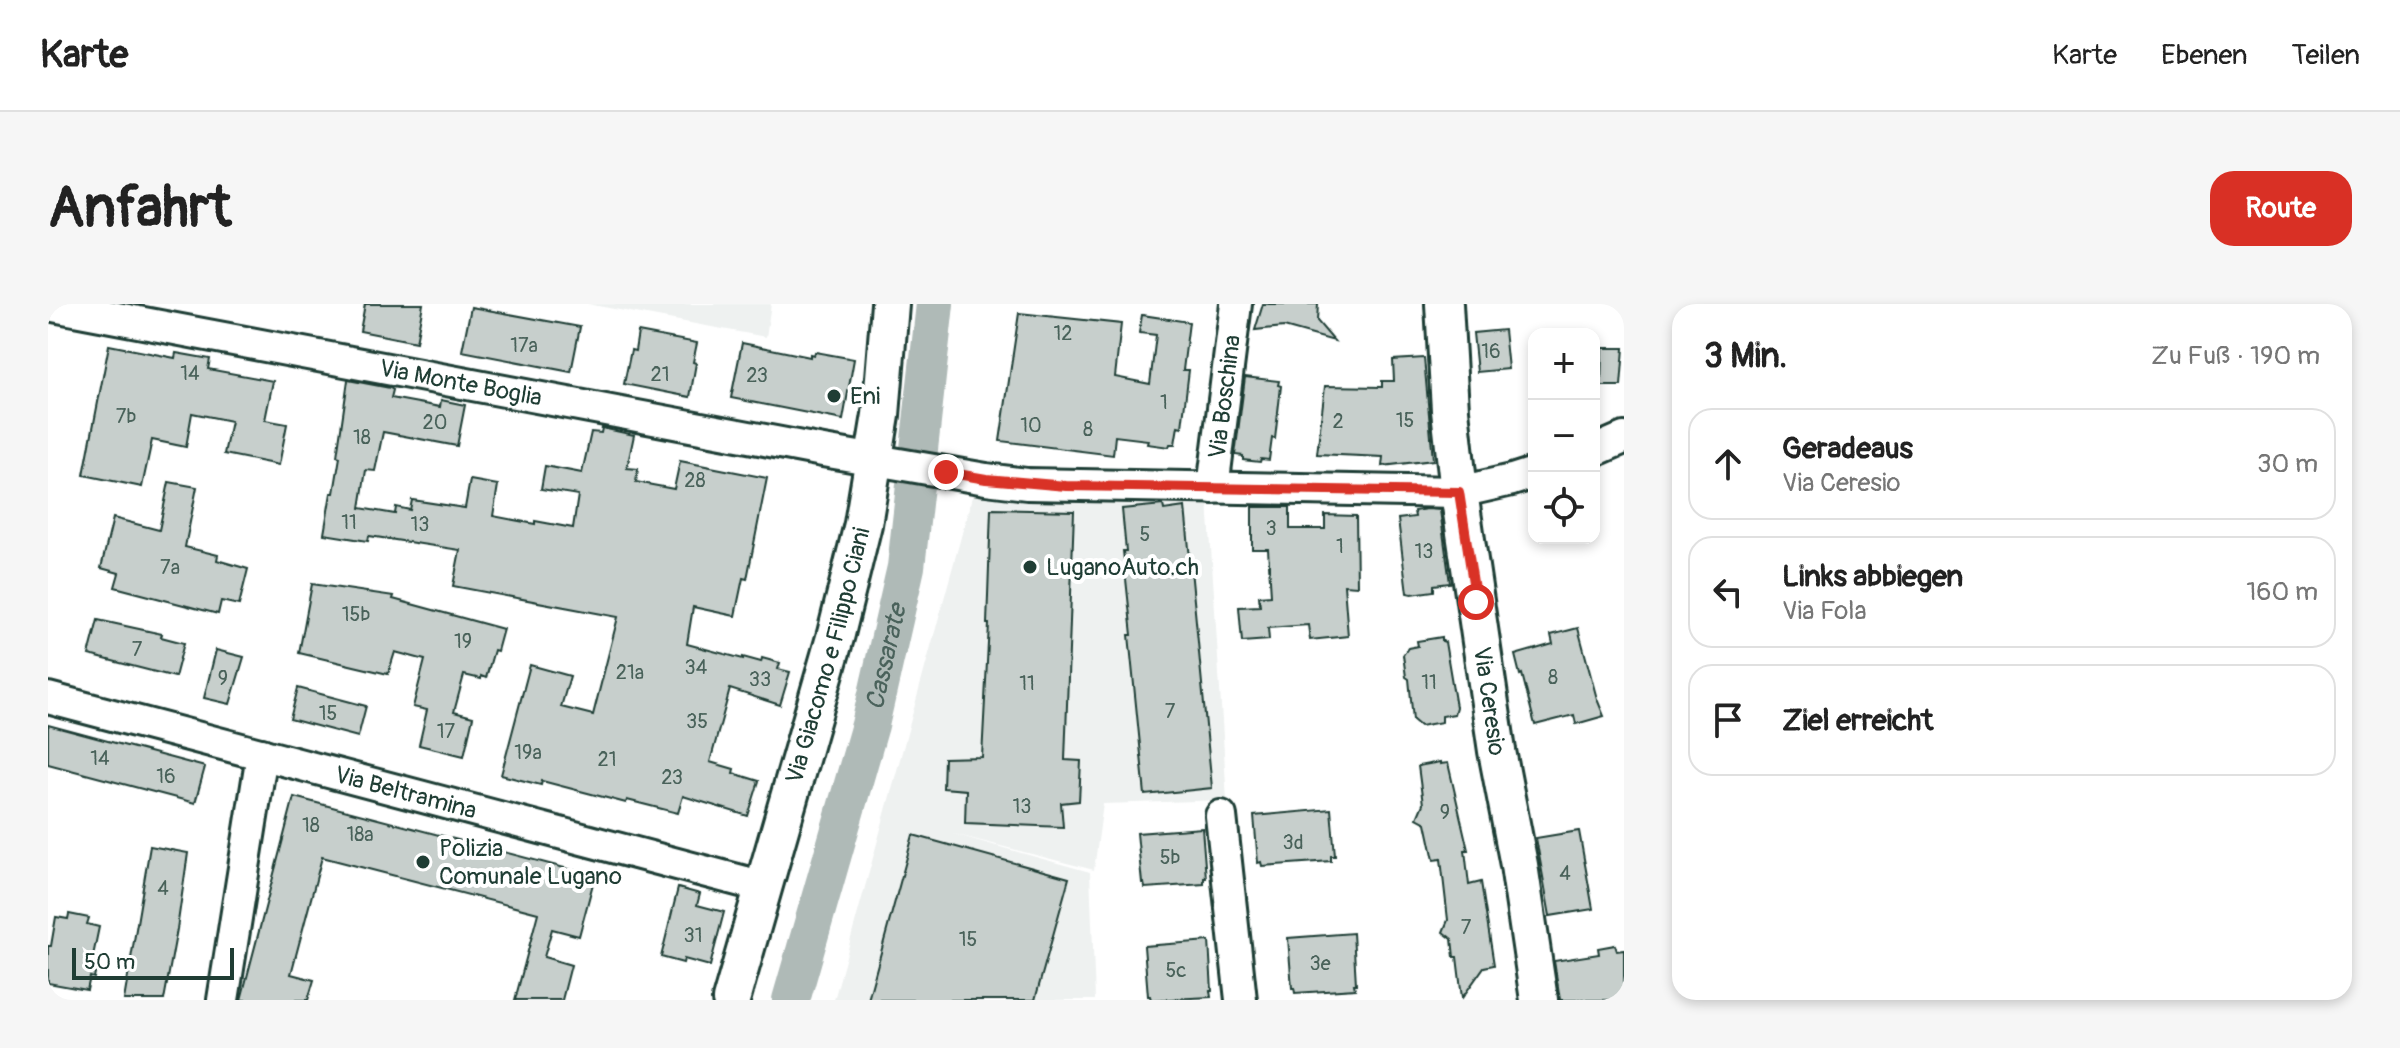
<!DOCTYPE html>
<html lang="de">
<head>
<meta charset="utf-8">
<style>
  :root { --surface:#fff; --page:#f6f6f6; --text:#222; --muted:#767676; --line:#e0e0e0; --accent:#d93025 }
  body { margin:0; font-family:Pangolin,sans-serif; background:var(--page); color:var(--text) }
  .controls { position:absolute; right:24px; top:24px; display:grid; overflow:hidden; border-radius:16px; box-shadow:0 4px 12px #0003 }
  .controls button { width:72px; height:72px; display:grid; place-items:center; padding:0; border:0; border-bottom:2px solid var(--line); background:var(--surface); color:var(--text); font:40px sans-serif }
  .scale { position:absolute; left:24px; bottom:20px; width:162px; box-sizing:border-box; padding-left:8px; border:4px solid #1f3d34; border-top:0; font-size:22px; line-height:28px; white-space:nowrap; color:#1f3d34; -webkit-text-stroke:6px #fff; paint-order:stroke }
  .stop { position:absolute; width:24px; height:24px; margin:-18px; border:6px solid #d93025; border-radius:50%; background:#fff }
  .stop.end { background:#d93025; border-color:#fff; box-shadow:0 2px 8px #0008 }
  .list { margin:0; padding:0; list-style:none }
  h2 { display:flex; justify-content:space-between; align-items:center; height:104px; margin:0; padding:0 32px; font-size:34px }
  h2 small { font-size:26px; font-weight:400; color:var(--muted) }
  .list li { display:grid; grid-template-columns:52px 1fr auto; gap:24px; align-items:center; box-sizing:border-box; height:112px; margin:0 16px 16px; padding:0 16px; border:2px solid var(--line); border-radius:24px }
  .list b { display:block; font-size:30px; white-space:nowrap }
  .list p { margin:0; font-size:26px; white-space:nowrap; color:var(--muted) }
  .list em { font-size:26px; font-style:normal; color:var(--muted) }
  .icon { flex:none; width:44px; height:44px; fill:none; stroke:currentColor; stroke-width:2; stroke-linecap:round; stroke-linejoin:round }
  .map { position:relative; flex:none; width:1576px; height:696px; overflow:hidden; border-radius:24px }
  header { display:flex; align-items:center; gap:48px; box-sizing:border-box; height:112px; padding:0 40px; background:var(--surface); border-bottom:2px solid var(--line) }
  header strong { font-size:38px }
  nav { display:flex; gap:44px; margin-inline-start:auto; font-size:28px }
  .intro { display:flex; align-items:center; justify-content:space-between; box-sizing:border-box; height:192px; padding:0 48px }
  h1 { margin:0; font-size:56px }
  .button { padding:20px 36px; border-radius:24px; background:var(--accent); color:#fff; font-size:28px; font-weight:700 }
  main { display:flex; gap:48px; padding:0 48px }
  aside { flex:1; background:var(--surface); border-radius:24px; box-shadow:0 4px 12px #0003 }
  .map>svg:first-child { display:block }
  .built { fill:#eef1f0 }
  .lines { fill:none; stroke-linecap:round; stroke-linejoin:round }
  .river { stroke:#afbab7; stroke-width:38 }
  .building { fill:#c7cfcc; stroke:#1f3d34; stroke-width:2 }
  .minor-casing { stroke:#1f3d34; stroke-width:36 }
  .major-casing { stroke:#1f3d34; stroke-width:42 }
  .minor { stroke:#fff; stroke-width:30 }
  .major { stroke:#fff; stroke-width:36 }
  .route { stroke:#d93025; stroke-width:10 }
  .poi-dot { fill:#1f3d34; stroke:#fff; stroke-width:3 }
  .labels { text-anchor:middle; stroke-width:8; stroke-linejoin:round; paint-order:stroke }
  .number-label { font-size:20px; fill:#49625a }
  .street-label { font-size:24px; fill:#1f3d34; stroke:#fff }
  .poi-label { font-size:24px; fill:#1f3d34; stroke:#fff; text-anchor:start }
  .water-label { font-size:26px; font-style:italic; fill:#4a625b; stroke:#fff }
</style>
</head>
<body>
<header>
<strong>Karte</strong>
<nav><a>Karte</a><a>Ebenen</a><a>Teilen</a></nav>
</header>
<div class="intro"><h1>Anfahrt</h1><a class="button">Route</a></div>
<main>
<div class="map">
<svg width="1576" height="696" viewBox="0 0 1576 696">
  <rect width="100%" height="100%" fill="#fff"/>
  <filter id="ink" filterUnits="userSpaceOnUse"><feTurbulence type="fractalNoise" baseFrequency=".0125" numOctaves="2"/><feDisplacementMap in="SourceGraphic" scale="16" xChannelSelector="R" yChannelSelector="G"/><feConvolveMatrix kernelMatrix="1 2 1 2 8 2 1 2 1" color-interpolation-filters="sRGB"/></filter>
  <g filter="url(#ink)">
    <!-- built -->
    <g class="built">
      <polygon points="539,0 723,0 718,33"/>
      <polygon points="925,189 1047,197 1160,196 1179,496 1055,500 1046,566 902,529 1042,568 1047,696 786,696"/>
    </g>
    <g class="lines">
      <!-- river -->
      <path class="river" id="s1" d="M743,696L822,421L858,263L887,0"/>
    </g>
    <!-- building -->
    <g class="building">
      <polygon points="317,0 375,0 368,38 312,27"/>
      <polygon points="1215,0 1270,0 1269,17 1286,37 1236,23 1207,26"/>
      <polygon points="423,3 532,23 523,68 414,47"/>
      <polygon points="971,9 1073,20 1067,73 1102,80 1108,31 1091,29 1094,11 1141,18 1135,66 1141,66 1134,123 1130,122 1127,140 1122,140 1121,143 1099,140 1100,136 1067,132 1065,151 952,137"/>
      <polygon points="1456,26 1460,65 1429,68 1425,29"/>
      <polygon points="590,28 649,39 645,58 648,59 642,93 576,80 583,46 587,47"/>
      <polygon points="694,39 762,53 762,50 766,51 767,48 806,55 795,116 683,94"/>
      <polygon points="61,41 127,54 128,49 162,55 160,65 225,77 217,116 239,120 231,161 176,150 183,117 144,109 138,143 104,136 94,183 36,171"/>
      <polygon points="1554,44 1576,44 1573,82 1553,82"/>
      <polygon points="1376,54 1385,156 1334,162 1335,153 1269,150 1277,82 1334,83 1334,77 1346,77 1345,56"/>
      <polygon points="1197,73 1231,77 1230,81 1233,82 1227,135 1224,134 1221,156 1213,155 1212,158 1195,156 1195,152 1187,151"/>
      <polygon points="300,76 342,84 345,86 343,94 392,103 393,96 417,101 409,142 335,128 327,167 318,166 312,204 347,210 348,203 362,206 364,196 417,204 422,176 450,181 445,212 487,220 487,217 525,224 530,191 493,185 497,162 534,169 543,128 553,129 554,124 586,131 579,164 590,165 588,178 626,185 632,157 719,174 699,275 695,274 687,312 645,303 639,340 695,355 695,353 713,358 714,354 732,359 730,365 742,368 732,401 682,385 662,458 686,465 685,469 711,477 700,512 635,492 630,509 579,496 578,499 494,477 493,481 453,471 482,361 522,372 513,403 545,411 570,313 405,282 412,246 321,232 320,237 276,230 283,189 286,189 292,153 289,152"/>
      <polygon points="121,178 149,183 137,243 170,251 169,256 200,265 191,301 173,297 170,310 67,283 71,269 53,264 65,214 111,226"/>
      <polygon points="1115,201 1116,206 1137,203 1164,484 1097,491 1081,331 1084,331 1075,247 1078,247 1074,205"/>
      <polygon points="1204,203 1242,203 1242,225 1277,225 1277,211 1308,212 1309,282 1296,281 1300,332 1262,336 1260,321 1220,324 1221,336 1194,338 1191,303 1212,302 1211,292 1223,291 1220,245 1204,245"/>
      <polygon points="943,205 1026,207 1017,456 1033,457 1031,497 1013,499 1015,523 917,519 918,486 895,484 896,454 934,453 941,320 939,320"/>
      <polygon points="1379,205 1392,206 1402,279 1386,281 1386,287 1364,290 1359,289 1350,215 1367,213 1366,207"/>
      <polygon points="264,280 346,292 345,295 455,325 449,347 446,346 438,374 433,372 433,375 416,371 406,408 425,413 416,452 371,441 379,406 365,403 377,356 347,348 340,370 251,349"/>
      <polygon points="50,316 114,330 113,333 136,339 127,373 41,351"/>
      <polygon points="1530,324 1549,395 1556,412 1528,420 1526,411 1487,421 1474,370 1472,371 1467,351 1505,340 1503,331"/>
      <polygon points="1394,333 1394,337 1397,338 1408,403 1406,410 1394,412 1394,418 1372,422 1365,416 1361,375 1358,373 1355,351 1360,344 1370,342 1369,337"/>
      <polygon points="168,346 196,353 182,400 156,394"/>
      <polygon points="250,384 318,402 310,433 242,415"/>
      <polygon points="0,421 157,463 147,499 0,460"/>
      <polygon points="1392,458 1392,460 1400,459 1420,546 1417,546 1421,581 1433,578 1446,661 1436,663 1414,694 1409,653 1406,653 1404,635 1395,628 1400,616 1393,555 1386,556 1378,519 1369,514 1375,500 1370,462"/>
      <polygon points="246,493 547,572 531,632 504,625 496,653 523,661 514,696 467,696 490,609 274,553 243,670 266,676 260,696 193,696"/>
      <polygon points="1283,505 1287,552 1283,552 1283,557 1214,562 1213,558 1210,559 1206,512"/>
      <polygon points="1154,524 1158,574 1156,574 1156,580 1097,584 1096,579 1094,579 1089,529"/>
      <polygon points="1531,527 1545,605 1502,612 1488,534"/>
      <polygon points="865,531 1021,574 987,696 820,696"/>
      <polygon points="102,542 140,549 129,625 116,696 76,696"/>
      <polygon points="630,584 652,590 649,601 676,608 662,662 636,655 635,659 613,653"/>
      <polygon points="21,610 41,614 39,620 51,623 45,652 50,653 46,674 42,673 39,686 0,679 0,642 3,642 8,613 20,615"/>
      <polygon points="1305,629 1308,680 1306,680 1307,685 1247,689 1246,684 1244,684 1240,634"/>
      <polygon points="1161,637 1164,687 1162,687 1163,693 1103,696 1102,692 1100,692 1096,642"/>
      <polygon points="1567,641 1569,647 1576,646 1576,696 1512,696 1506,657 1551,650 1550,644"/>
    </g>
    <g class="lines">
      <defs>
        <g id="minor">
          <path id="s2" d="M0,1L775,147L938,175L979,180L1411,188L1464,176L1486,169"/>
          <polyline points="1546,147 1576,134"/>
          <path id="s3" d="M1165,184L1188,0"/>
          <path id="s4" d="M0,394L716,583"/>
          <polyline points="1173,512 1193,696"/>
          <polyline points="175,696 214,450"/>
        </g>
        <g id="major">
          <path id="s5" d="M1396,0L1402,106L1411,188L1449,447L1471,561L1491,696"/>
          <path id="s6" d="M683,696L788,330L815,220L833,111L842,0"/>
        </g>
      </defs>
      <!-- minor casing -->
      <use href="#minor" class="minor-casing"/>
      <!-- major casing -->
      <use href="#major" class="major-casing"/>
      <!-- minor -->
      <use href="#minor" class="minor"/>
      <!-- major -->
      <use href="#major" class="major"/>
    </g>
  </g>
  <g class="lines" filter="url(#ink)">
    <!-- route -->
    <polyline class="route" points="898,168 938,175 1018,182 1411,188 1428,298"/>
  </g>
  <!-- markers -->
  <g class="poi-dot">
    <circle cx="786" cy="92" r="8"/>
    <circle cx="982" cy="263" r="8"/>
    <circle cx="375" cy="558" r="8"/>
  </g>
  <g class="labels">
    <!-- number labels -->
    <g class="number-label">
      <text x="1015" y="36">12</text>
      <text x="476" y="48">17a</text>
      <text x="1443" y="54">16</text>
      <text x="142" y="76">14</text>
      <text x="612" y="77">21</text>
      <text x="709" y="78">23</text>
      <text x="1116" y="105">1</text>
      <text x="78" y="119">7b</text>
      <text x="1357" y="123">15</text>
      <text x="1290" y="124">2</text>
      <text x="387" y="125">20</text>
      <text x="983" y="128">10</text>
      <text x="1040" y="132">8</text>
      <text x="314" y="140">18</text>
      <text x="647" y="183">28</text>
      <text x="301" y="225">11</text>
      <text x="372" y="227">13</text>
      <text x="1223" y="231">3</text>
      <text x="1097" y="237">5</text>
      <text x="1292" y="249">1</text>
      <text x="1376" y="254">13</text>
      <text x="122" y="270">7a</text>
      <text x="308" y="317">15b</text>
      <text x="415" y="344">19</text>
      <text x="89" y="352">7</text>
      <text x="648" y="370">34</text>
      <text x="582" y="375">21a</text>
      <text x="1505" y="380">8</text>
      <text x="175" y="381">9</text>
      <text x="712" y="382">33</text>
      <text x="1381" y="385">11</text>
      <text x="979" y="386">11</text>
      <text x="1122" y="414">7</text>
      <text x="280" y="416">15</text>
      <text x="649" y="424">35</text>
      <text x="398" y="434">17</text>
      <text x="480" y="455">19a</text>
      <text x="52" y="461">14</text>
      <text x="559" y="462">21</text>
      <text x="118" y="479">16</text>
      <text x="624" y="480">23</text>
      <text x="974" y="509">13</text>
      <text x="1397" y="515">9</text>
      <text x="263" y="528">18</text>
      <text x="312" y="537">18a</text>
      <text x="1245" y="545">3d</text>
      <text x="1122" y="560">5b</text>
      <text x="1517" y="576">4</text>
      <text x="115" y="591">4</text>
      <text x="1418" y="630">7</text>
      <text x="645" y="638">31</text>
      <text x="920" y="642">15</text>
      <text x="1272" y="666">3e</text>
      <text x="1128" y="673">5c</text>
    </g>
    <!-- street labels -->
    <g class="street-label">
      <text dy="8" stroke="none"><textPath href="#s2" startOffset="420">Via Monte Boglia</textPath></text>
      <text dy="8" stroke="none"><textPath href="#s3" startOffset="92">Via Boschina</textPath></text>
      <text dy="8" stroke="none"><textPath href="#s6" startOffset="358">Via Giacomo e Filippo Ciani</textPath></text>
      <text dy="8" stroke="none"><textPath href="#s5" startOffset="400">Via Ceresio</textPath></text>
      <text dy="8" stroke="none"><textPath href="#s4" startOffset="370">Via Beltramina</textPath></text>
    </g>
    <!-- poi labels -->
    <g class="poi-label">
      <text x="802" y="100">Eni</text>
      <text x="998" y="271">LuganoAuto.ch</text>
      <text x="391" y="552">Polizia<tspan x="391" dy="28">Comunale Lugano</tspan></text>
    </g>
    <!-- water labels -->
    <g class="water-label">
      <text dy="9" stroke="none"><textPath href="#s1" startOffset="356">Cassarate</textPath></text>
    </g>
  </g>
</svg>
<div class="controls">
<button>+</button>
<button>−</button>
<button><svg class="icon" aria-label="locate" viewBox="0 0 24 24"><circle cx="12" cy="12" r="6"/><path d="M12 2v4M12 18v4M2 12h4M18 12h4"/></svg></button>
</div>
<div class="scale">50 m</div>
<div class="stop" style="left:1428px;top:298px"></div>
<div class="stop end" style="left:898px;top:168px"></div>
</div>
<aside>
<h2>3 Min.<small>Zu Fuß · 190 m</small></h2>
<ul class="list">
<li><svg class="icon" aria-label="ahead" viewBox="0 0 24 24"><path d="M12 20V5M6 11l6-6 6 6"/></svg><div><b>Geradeaus</b><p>Via Ceresio</p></div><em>30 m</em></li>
<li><svg class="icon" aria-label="left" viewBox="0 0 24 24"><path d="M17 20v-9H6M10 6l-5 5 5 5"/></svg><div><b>Links abbiegen</b><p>Via Fola</p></div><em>160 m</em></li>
<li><svg class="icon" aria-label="arrive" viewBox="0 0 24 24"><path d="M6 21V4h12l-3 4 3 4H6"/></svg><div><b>Ziel erreicht</b></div></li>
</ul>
</aside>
</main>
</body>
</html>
